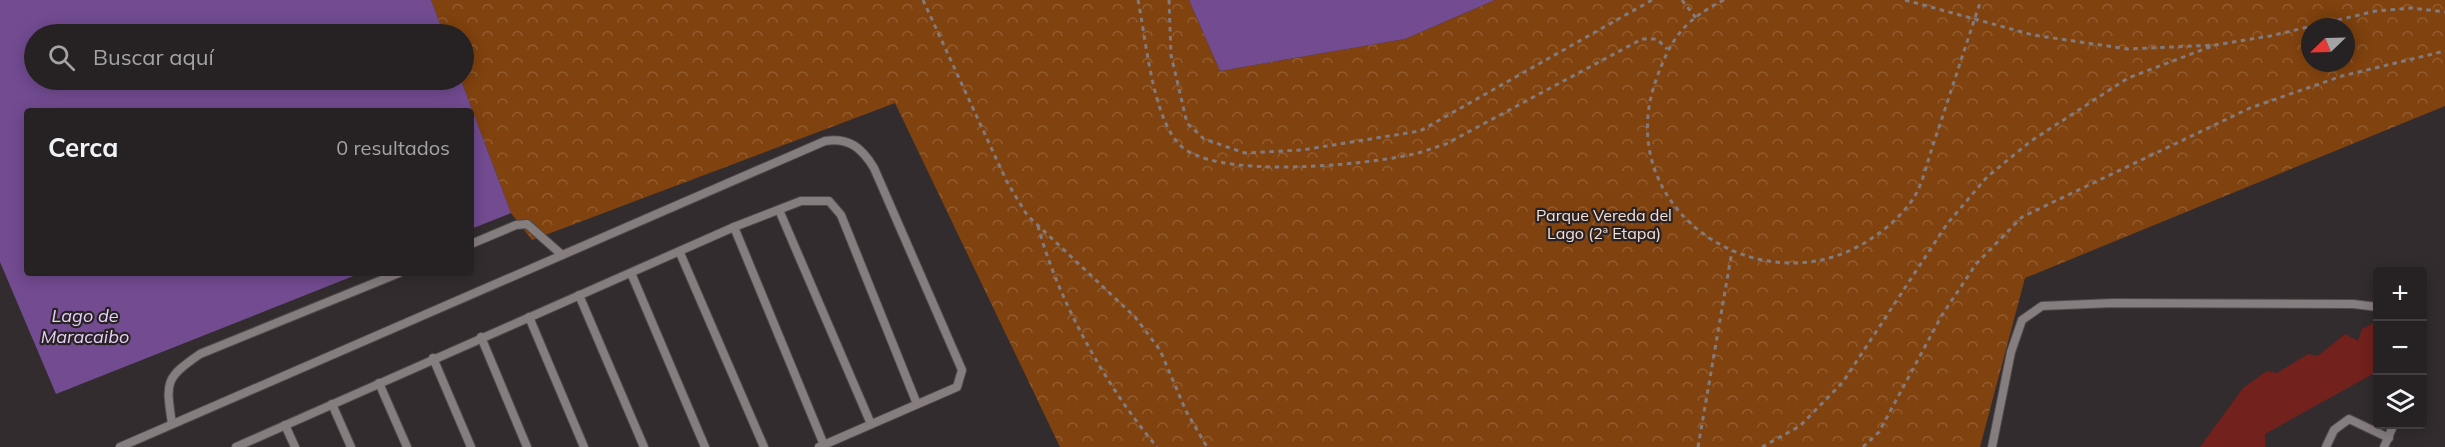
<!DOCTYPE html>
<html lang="es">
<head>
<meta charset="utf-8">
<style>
  :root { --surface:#262122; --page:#2e292a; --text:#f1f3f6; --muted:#a4a3a5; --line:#423e40 }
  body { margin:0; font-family:Mulish,sans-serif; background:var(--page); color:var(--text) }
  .controls { position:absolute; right:18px; bottom:18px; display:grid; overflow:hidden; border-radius:6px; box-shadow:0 3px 15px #0003 }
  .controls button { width:54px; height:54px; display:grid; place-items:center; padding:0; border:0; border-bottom:2px solid var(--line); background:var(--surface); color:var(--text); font:30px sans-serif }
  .compass { position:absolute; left:2301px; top:18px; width:54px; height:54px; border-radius:50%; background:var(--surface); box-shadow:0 3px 15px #0003; rotate:247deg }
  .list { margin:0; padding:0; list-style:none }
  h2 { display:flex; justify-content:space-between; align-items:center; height:78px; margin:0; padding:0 24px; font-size:26px }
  h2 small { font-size:20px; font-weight:400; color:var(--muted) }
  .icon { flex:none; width:33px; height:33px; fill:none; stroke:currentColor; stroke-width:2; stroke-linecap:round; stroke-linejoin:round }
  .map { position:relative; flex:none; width:2445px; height:447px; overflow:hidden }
  .search { position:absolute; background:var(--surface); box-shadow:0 3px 15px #0003; left:24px; top:24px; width:450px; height:66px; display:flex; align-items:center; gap:15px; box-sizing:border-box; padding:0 21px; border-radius:33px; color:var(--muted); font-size:22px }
  .panel { position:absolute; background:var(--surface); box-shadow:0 3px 15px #0003; left:24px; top:108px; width:450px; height:168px; border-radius:6px }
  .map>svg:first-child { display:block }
  .park { fill:url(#park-crowns); fill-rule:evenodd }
  .water { fill:#724b91 }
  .building { fill:#73211c }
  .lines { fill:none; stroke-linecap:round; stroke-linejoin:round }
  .service-casing { stroke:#504a4c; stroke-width:10 }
  .path { stroke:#827b7d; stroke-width:3; stroke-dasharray:4.5 4.5; stroke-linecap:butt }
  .service { stroke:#867d7f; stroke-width:8 }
  .labels { text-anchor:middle; stroke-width:4.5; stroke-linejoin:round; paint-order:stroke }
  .park-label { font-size:16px; fill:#f5e0d3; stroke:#292224 }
  .water-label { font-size:18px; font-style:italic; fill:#e4d0f8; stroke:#292224 }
</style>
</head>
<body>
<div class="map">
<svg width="2445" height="447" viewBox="0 0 2445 447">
  <defs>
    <pattern id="park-crowns" width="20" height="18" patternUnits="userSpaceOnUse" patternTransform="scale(1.5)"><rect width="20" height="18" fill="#80420e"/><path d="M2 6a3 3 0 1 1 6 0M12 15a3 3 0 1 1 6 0" fill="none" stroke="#925d31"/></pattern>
  </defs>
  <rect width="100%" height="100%" fill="#332c2e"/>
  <!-- park -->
  <path class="park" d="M431,0H1189L1220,71L1405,39L1495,0H2445V106L2025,278L1980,447H1060L895,103L532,240L511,213L461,80H464V34H444ZM2310,27H2346V63H2310Z"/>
  <!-- water -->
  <g class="water">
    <polygon points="0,0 431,0 444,34 34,34 34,80 461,80 511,213 471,229 471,111 27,111 27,273 361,273 56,394 0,262"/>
    <polygon points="1189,0 1495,0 1405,39 1220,71"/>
  </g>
  <!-- building -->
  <polygon class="building" points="2378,321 2378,371 2265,434 2265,447 2200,447 2243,388 2267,371 2277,373 2308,354 2318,356 2345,334 2358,341 2362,329"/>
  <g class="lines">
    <defs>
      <g id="service">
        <polyline points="779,210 871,424"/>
        <polyline points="734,227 824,445"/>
        <polyline points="471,244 516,225 527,224 562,255"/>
        <polyline points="680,253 764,447"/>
        <polyline points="631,273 705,447"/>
        <polyline points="579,295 644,447"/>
        <polyline points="529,317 584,447"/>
        <polyline points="481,337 527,447"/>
        <polyline points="433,358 471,447"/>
        <polyline points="379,383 407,447"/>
        <polyline points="332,404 351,447"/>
        <path d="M172,424C166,382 164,379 200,354L399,273"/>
        <polyline points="285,425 295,447"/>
        <path d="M120,447L825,141C849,137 862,148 874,168L962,370L957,387L819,447"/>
        <polyline points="236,447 734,227 801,201 829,201 841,215 917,404"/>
        <polyline points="1992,447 2011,352 2022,320 2042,306 2113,303 2353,304 2378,307"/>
        <polyline points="2326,447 2334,430 2349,419 2389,438"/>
        <polyline points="2384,447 2394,424"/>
      </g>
    </defs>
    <!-- service casing -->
    <use href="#service" class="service-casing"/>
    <!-- path -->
    <g class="path">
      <polyline points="923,0 1007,182 1027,215 1135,317 1160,350 1186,411 1207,447"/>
      <path d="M1138,0C1146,39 1152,114 1178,143C1210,181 1362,165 1409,155C1421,153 1432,148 1444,145L1642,39H1657L1667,49"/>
      <polyline points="1169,0 1171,55 1187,123 1204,139 1245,153 1302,150 1420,131 1652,0"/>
      <polyline points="1682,0 1696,18"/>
      <path d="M1724,0C1684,20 1671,38 1656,80C1609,211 1766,314 1875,236C1890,226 1907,210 1916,194C1924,179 1928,159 1934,142C1950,95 1965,47 1981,0"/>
      <polyline points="1905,0 2033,35 2128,49 2215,45 2270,36 2376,11 2412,8 2445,12"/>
      <path d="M1038,226C1058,301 1107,388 1157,447"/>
      <polyline points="1698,447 1732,251"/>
      <polyline points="1762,447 1800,426 1843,382 1947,224 1987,177 2031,141 2128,78 2215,45"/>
      <polyline points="1863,447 1879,432 1942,315 1976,264 2022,217 2250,108 2342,76 2445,51"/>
    </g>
    <!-- service -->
    <use href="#service" class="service"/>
  </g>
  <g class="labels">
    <!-- park labels -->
    <g class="park-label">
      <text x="1604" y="221">Parque Vereda del<tspan x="1604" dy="18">Lago (2ª Etapa)</tspan></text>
    </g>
    <!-- water labels -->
    <g class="water-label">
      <text x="85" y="322">Lago de<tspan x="85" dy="21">Maracaibo</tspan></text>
    </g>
  </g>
</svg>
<div class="controls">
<button>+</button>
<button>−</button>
<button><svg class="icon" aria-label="layers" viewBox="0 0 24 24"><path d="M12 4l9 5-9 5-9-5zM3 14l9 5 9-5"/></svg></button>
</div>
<svg class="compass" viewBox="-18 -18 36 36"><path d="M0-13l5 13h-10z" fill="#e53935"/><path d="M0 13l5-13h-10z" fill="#a4a3a5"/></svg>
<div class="search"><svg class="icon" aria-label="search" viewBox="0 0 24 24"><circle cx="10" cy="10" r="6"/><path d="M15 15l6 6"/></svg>Buscar aquí</div>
<section class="panel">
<h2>Cerca<small>0 resultados</small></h2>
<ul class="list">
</ul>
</section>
</div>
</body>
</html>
